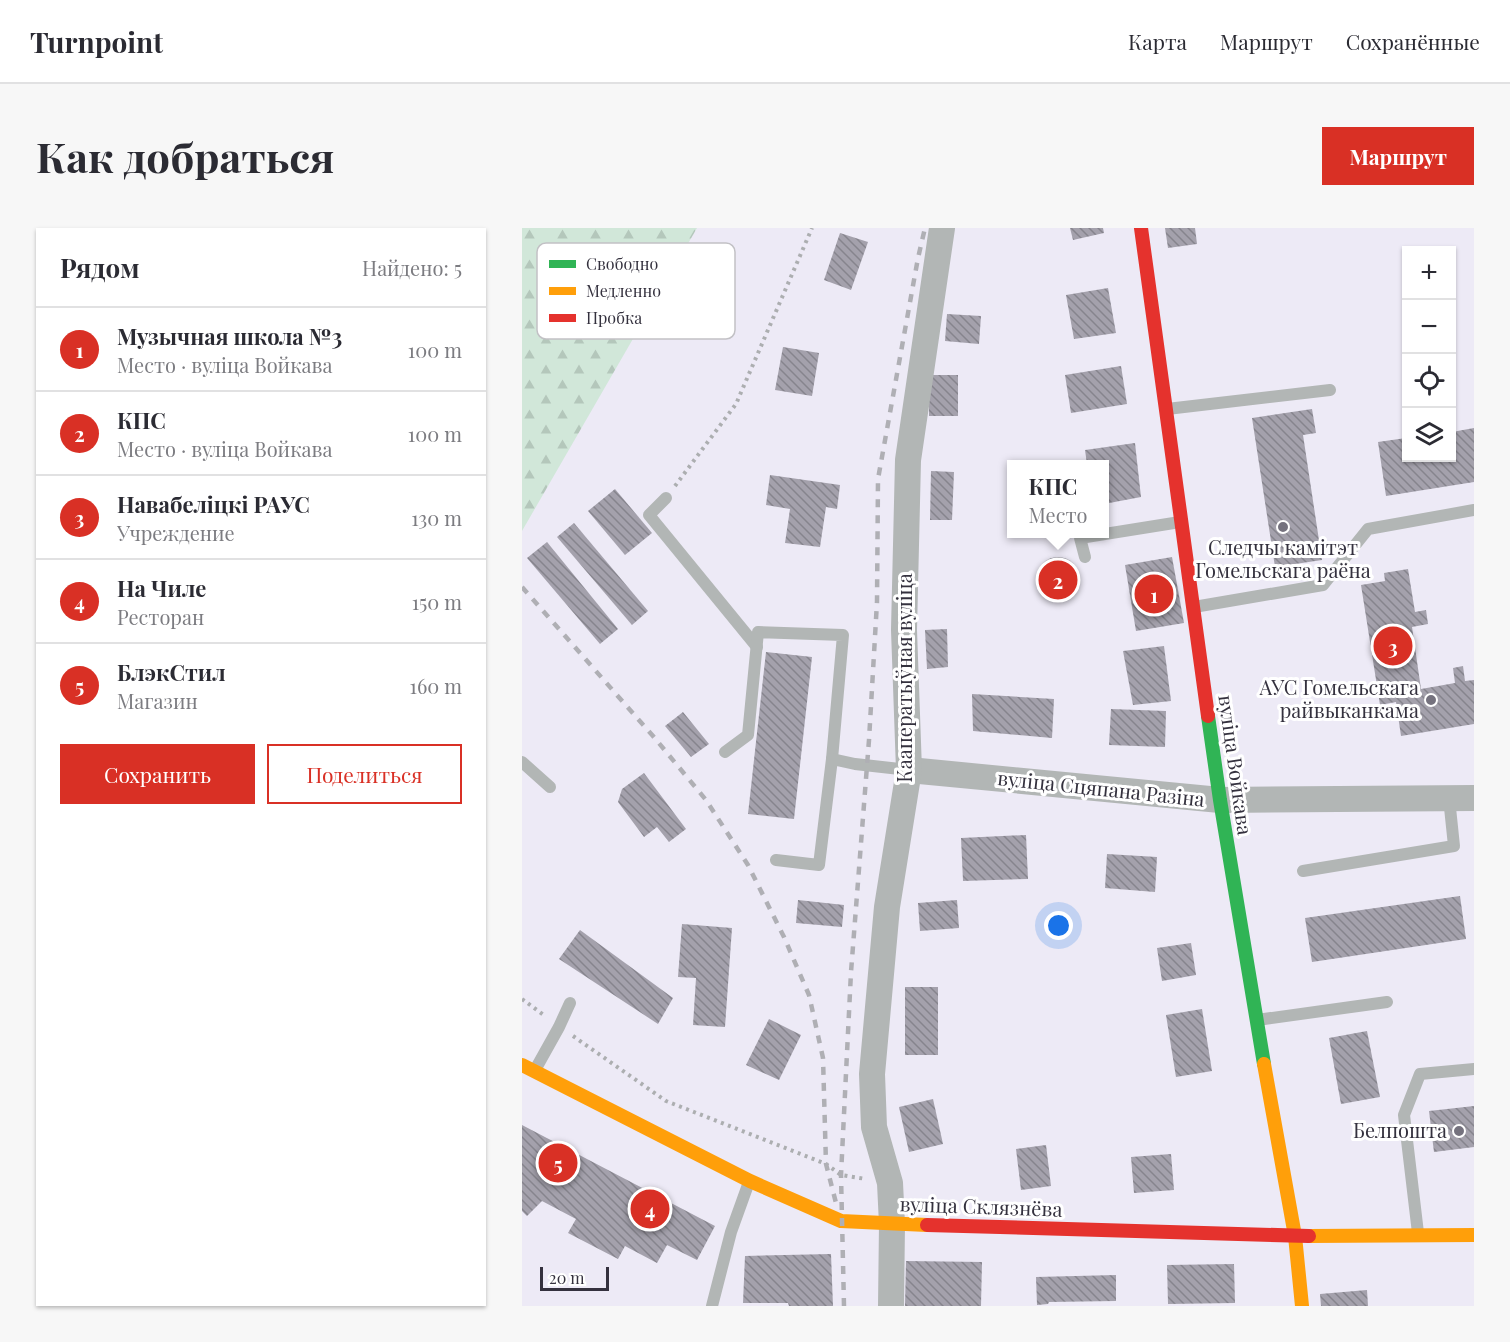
<!DOCTYPE html>
<html lang="ru">
<head>
<meta charset="utf-8">
<style>
  :root { --surface:#fff; --page:#f7f7f7; --text:#2b2b33; --muted:#7c7c81; --line:#e1e1e2; --accent:#d93025 }
  body { margin:0; font-family:"Playfair Display",serif; background:var(--page); color:var(--text) }
  .controls { position:absolute; right:18px; top:18px; display:grid; overflow:hidden; border-radius:0px; box-shadow:0 2px 4px #0004 }
  .controls button { width:54px; height:54px; display:grid; place-items:center; padding:0; border:0; border-bottom:2px solid var(--line); background:var(--surface); color:var(--text); font:30px sans-serif }
  .scale { position:absolute; left:18px; bottom:15px; width:69px; box-sizing:border-box; padding-left:6px; border:3px solid #34313e; border-top:0; font-size:16px; line-height:21px; white-space:nowrap; color:#34313e; -webkit-text-stroke:4px #fff; paint-order:stroke }
  .you { position:absolute; left:537px; top:698px; width:21px; height:21px; margin:-15px; border:4px solid #fff; border-radius:50%; background:#1a73e8; box-shadow:0 0 0 9px #1a73e833 }
  .badge { display:grid; place-items:center; width:39px; height:39px; border-radius:50%; background:var(--accent); color:#fff; font-size:20px; font-weight:700 }
  .pin { position:absolute; translate:-50% -50%; border:3px solid #fff; box-shadow:0 2px 6px #0006 }
  .popup { position:absolute; left:485px; top:232px; width:102px; height:78px; box-sizing:border-box; display:grid; place-content:center; border-radius:0px; background:var(--surface); filter:drop-shadow(0 2px 4px #0005); font-size:20px; white-space:nowrap; color:var(--muted) }
  .popup b { font-size:22px; color:var(--text) }
  .popup::after { content:''; position:absolute; left:50%; top:100%; margin-left:-12px; border:12px solid transparent; border-top-color:var(--surface) }
  .list { margin:0; padding:0; list-style:none }
  h2 { display:flex; justify-content:space-between; align-items:center; height:78px; margin:0; padding:0 24px; font-size:26px }
  h2 small { font-size:20px; font-weight:400; color:var(--muted) }
  .list li { display:grid; grid-template-columns:39px 1fr auto; gap:18px; align-items:center; box-sizing:border-box; height:84px; padding:0 24px; border-top:2px solid var(--line) }
  .list b { display:block; font-size:22px; white-space:nowrap }
  .list p { margin:0; font-size:20px; white-space:nowrap; color:var(--muted) }
  .list em { font-size:20px; font-style:normal; color:var(--muted) }
  .actions { display:flex; gap:12px; padding:18px 24px }
  .actions a { flex:1; padding:14px 0; border:2px solid var(--accent); border-radius:0px; text-align:center; font-size:21px; color:var(--accent) }
  .actions .main { background:var(--accent); color:#fff }
  .icon { flex:none; width:33px; height:33px; fill:none; stroke:currentColor; stroke-width:2; stroke-linecap:round; stroke-linejoin:round }
  .map { position:relative; flex:none; width:952px; height:1078px; overflow:hidden; border-radius:0px }
  header { display:flex; align-items:center; gap:36px; box-sizing:border-box; height:84px; padding:0 30px; background:var(--surface); border-bottom:2px solid var(--line) }
  header strong { font-size:28px }
  nav { display:flex; gap:33px; margin-inline-start:auto; font-size:21px }
  .intro { display:flex; align-items:center; justify-content:space-between; box-sizing:border-box; height:144px; padding:0 36px }
  h1 { margin:0; font-size:42px }
  .button { padding:15px 27px; border-radius:0px; background:var(--accent); color:#fff; font-size:21px; font-weight:700 }
  main { display:flex; gap:36px; padding:0 36px }
  aside { flex:1; background:var(--surface); border-radius:0px; box-shadow:0 2px 4px #0004 }
  .map>svg:first-child { display:block }
  .forest { fill:url(#forest-firs) }
  .building { fill:url(#building-back-hatch) }
  .lines { fill:none; stroke-linecap:round; stroke-linejoin:round }
  .path { stroke:#acaeb0; stroke-width:4; stroke-dasharray:3 4.5; stroke-linecap:butt }
  .lane { stroke:#b2b6b5; stroke-width:12 }
  .street { stroke:#b2b6b5; stroke-width:26 }
  .fast { stroke:#30b455; stroke-width:14 }
  .slow { stroke:#ff9f0a; stroke-width:14 }
  .jam { stroke:#e5322d; stroke-width:14 }
  .rail { stroke:#afafb4; stroke-width:4.5; stroke-dasharray:8 8; stroke-linecap:butt }
  .poi-dot { fill:#75727e; stroke:#fff; stroke-width:2 }
  .labels { text-anchor:middle; stroke-width:6; stroke-linejoin:round; paint-order:stroke }
  .poi-label { font-size:20px; fill:#34313e; stroke:#fff; text-anchor:end }
  .street-label { font-size:20px; fill:#34313e; stroke:#fff }
  .key { fill:#fff; stroke:#c2c1c5; stroke-width:1.5 }
  .key-label { font-size:16px; fill:#34313e }
</style>
</head>
<body>
<header>
<strong>Turnpoint</strong>
<nav><a>Карта</a><a>Маршрут</a><a>Сохранённые</a></nav>
</header>
<div class="intro"><h1>Как добраться</h1><a class="button">Маршрут</a></div>
<main>
<aside>
<h2>Рядом<small>Найдено: 5</small></h2>
<ul class="list">
<li><span class="badge">1</span><div><b>Музычная школа №3</b><p>Место · вуліца Войкава</p></div><em>100 m</em></li>
<li><span class="badge">2</span><div><b>КПС</b><p>Место · вуліца Войкава</p></div><em>100 m</em></li>
<li><span class="badge">3</span><div><b>Навабеліцкі РАУС</b><p>Учреждение</p></div><em>130 m</em></li>
<li><span class="badge">4</span><div><b>На Чиле</b><p>Ресторан</p></div><em>150 m</em></li>
<li><span class="badge">5</span><div><b>БлэкСтил</b><p>Магазин</p></div><em>160 m</em></li>
</ul>
<div class="actions"><a class="main">Сохранить</a><a>Поделиться</a></div>
</aside>
<div class="map">
<svg width="952" height="1078" viewBox="0 0 952 1078">
  <defs>
    <pattern id="forest-firs" width="22" height="20" patternUnits="userSpaceOnUse" patternTransform="scale(1.5)"><rect width="22" height="20" fill="#d1e7d9"/><path d="M5 1l3.5 6h-7zM16 11l3.5 6h-7z" fill="#b4c7bb"/></pattern>
    <pattern id="building-back-hatch" width="6" height="6" patternUnits="userSpaceOnUse" patternTransform="scale(1.5)"><rect width="6" height="6" fill="#a4a1ac"/><path d="M-1 5l2 2M0 0l6 6M5-1l2 2" fill="none" stroke="#86848d"/></pattern>
  </defs>
  <rect width="100%" height="100%" fill="#edeaf6"/>
  <!-- forest -->
  <polygon class="forest" points="0,0 175,0 0,303"/>
  <!-- building -->
  <g class="building">
    <polygon points="548,0 581,0 582,5 551,12"/>
    <polygon points="643,0 673,0 675,16 646,20"/>
    <polygon points="318,5 346,14 329,62 302,52"/>
    <polygon points="586,60 594,105 552,111 544,67"/>
    <polygon points="425,86 459,88 457,116 423,113"/>
    <polygon points="261,119 297,125 290,168 253,162"/>
    <polygon points="599,138 605,176 549,185 543,147"/>
    <rect x="407" y="147" width="29" height="41"/>
    <polygon points="790,181 794,205 781,207 800,332 753,339 730,190"/>
    <polygon points="952,200 952,254 864,268 856,214 884,210 884,230 930,230 930,204"/>
    <polygon points="613,215 619,269 582,276 582,236 565,236 563,222"/>
    <polygon points="409,243 432,244 430,292 408,292"/>
    <polygon points="248,247 318,257 315,281 304,279 298,319 263,315 268,281 244,277"/>
    <polygon points="93,261 130,305 103,327 66,283"/>
    <polygon points="52,295 126,383 110,397 35,309"/>
    <polygon points="25,314 96,401 78,416 5,330"/>
    <circle cx="536" cy="350" r="21"/>
    <polygon points="650,329 662,395 614,403 603,337"/>
    <polygon points="886,341 893,384 904,382 906,396 890,399 899,461 933,455 931,440 941,438 943,453 952,452 952,496 879,508 874,474 858,477 839,357 863,353 862,345"/>
    <polygon points="425,401 426,439 405,441 403,402"/>
    <polygon points="642,418 649,473 611,477 601,423"/>
    <polygon points="244,424 290,429 272,591 226,586"/>
    <polygon points="450,466 532,471 530,510 451,503"/>
    <polygon points="589,481 644,483 643,519 587,517"/>
    <polygon points="161,484 187,516 169,529 143,498"/>
    <polygon points="122,545 164,601 147,614 135,599 122,609 96,574 100,561"/>
    <polygon points="504,607 506,651 441,653 439,610"/>
    <polygon points="585,626 635,629 633,664 583,660"/>
    <polygon points="938,668 944,711 790,734 783,690"/>
    <polygon points="276,672 322,677 320,699 274,695"/>
    <polygon points="435,672 437,700 398,703 396,675"/>
    <polygon points="160,696 210,700 203,799 171,797 174,750 156,749"/>
    <polygon points="58,702 151,770 136,796 37,731"/>
    <polygon points="669,715 674,747 640,753 635,720"/>
    <rect x="383" y="759" width="33" height="68"/>
    <polygon points="680,781 690,843 654,849 644,787"/>
    <polygon points="247,791 279,807 257,852 224,837"/>
    <polygon points="845,803 858,869 819,876 807,810"/>
    <polygon points="411,871 421,916 387,924 377,879"/>
    <polygon points="952,878 952,919 912,924 907,883"/>
    <polygon points="0,897 193,998 175,1032 145,1017 135,1035 103,1018 96,1031 46,1005 54,991 20,973 5,988 0,983"/>
    <polygon points="524,917 529,958 499,962 494,921"/>
    <polygon points="649,926 652,962 612,965 609,929"/>
    <polygon points="309,1026 311,1078 267,1078 266,1075 221,1075 223,1028"/>
    <polygon points="384,1033 460,1034 459,1078 383,1078"/>
    <polygon points="712,1036 713,1075 646,1076 645,1037"/>
    <polygon points="594,1047 594,1073 527,1074 526,1076 515,1077 514,1049"/>
    <polygon points="845,1062 846,1078 799,1078 798,1066"/>
  </g>
  <g class="lines">
    <!-- path -->
    <g class="path">
      <polyline points="153,258 214,176 290,0"/>
      <polyline points="0,771 23,788"/>
      <polyline points="51,808 144,873 304,936 319,947 344,951"/>
    </g>
    <!-- lane -->
    <g class="lane">
      <polyline points="645,181 808,162"/>
      <polyline points="144,270 127,287 235,419"/>
      <polyline points="563,329 558,310 658,294"/>
      <polyline points="672,379 801,357 846,301 952,282"/>
      <polyline points="203,524 226,507 236,404 321,407 310,531"/>
      <polyline points="0,534 28,559"/>
      <polyline points="254,632 297,637 310,531 333,536 387,542"/>
      <polyline points="781,643 932,618 927,570"/>
      <polyline points="735,792 865,774"/>
      <polyline points="13,842 37,799 48,775"/>
      <polyline points="896,1005 882,887 898,846 952,841"/>
      <polyline points="190,1078 209,1004 227,954"/>
    </g>
    <!-- street -->
    <g class="street">
      <polyline points="387,542 698,572 952,570"/>
      <polyline points="369,1078 370,996 368,955 352,899 350,846 365,679 387,542 382,402 386,232 420,0"/>
    </g>
    <!-- fast -->
    <polyline class="fast" points="686,488 698,572 742,836"/>
    <!-- slow -->
    <g class="slow">
      <polyline points="742,836 773,1008 780,1078"/>
      <polyline points="0,837 228,953 319,993 405,997"/>
      <polyline points="787,1008 952,1007"/>
    </g>
    <!-- jam -->
    <g class="jam">
      <polyline points="619,0 686,488"/>
      <polyline points="405,997 787,1008"/>
    </g>
    <!-- rail -->
    <g class="rail">
      <polyline points="0,359 131,508 184,572 226,637 262,709 287,767 301,830 304,936 314,975"/>
      <polyline points="322,1078 319,947 329,744 347,512 355,374 356,251 396,30 403,0"/>
    </g>
  </g>
  <!-- markers -->
  <g class="poi-dot">
    <circle cx="761" cy="299" r="6"/>
    <circle cx="909" cy="472" r="6"/>
    <circle cx="937" cy="903" r="6"/>
  </g>
  <g class="labels">
    <!-- poi labels -->
    <g class="poi-label">
      <text x="761" y="327" text-anchor="middle">Следчы камітэт<tspan x="761" dy="23">Гомельскага раёна</tspan></text>
      <text x="897" y="467">АУС Гомельскага<tspan x="897" dy="23">райвыканкама</tspan></text>
      <text x="925" y="910">Белпошта</text>
    </g>
    <!-- street labels -->
    <g class="street-label">
      <text transform="translate(383 450) rotate(-90)" y="7">Кааператыўная вуліца</text>
      <text transform="translate(713 537) rotate(82)" y="7">вуліца Войкава</text>
      <text transform="translate(579 561) rotate(6)" y="7">вуліца Сцяпана Разіна</text>
      <text transform="translate(459 979) rotate(2)" y="7">вуліца Склязнёва</text>
    </g>
  </g>
  <!-- legend -->
  <rect x="15" y="15" width="198" height="96" rx="9" class="key"/>
  <rect x="27" y="32" width="27" height="8" fill="#30b455"/>
  <rect x="27" y="59" width="27" height="8" fill="#ff9f0a"/>
  <rect x="27" y="86" width="27" height="8" fill="#e5322d"/>
  <g class="key-label">
    <text x="64" y="42">Свободно</text>
    <text x="64" y="69">Медленно</text>
    <text x="64" y="96">Пробка</text>
  </g>
</svg>
<div class="controls">
<button>+</button>
<button>−</button>
<button><svg class="icon" aria-label="locate" viewBox="0 0 24 24"><circle cx="12" cy="12" r="6"/><path d="M12 2v4M12 18v4M2 12h4M18 12h4"/></svg></button>
<button><svg class="icon" aria-label="layers" viewBox="0 0 24 24"><path d="M12 4l9 5-9 5-9-5zM3 14l9 5 9-5"/></svg></button>
</div>
<div class="scale">20 m</div>
<div class="you"></div>
<div class="pin badge" style="left:632px;top:366px">1</div>
<div class="pin badge" style="left:536px;top:352px">2</div>
<div class="popup"><b>КПС</b>Место</div>
<div class="pin badge" style="left:871px;top:418px">3</div>
<div class="pin badge" style="left:128px;top:981px">4</div>
<div class="pin badge" style="left:36px;top:935px">5</div>
</div>
</main>
</body>
</html>
